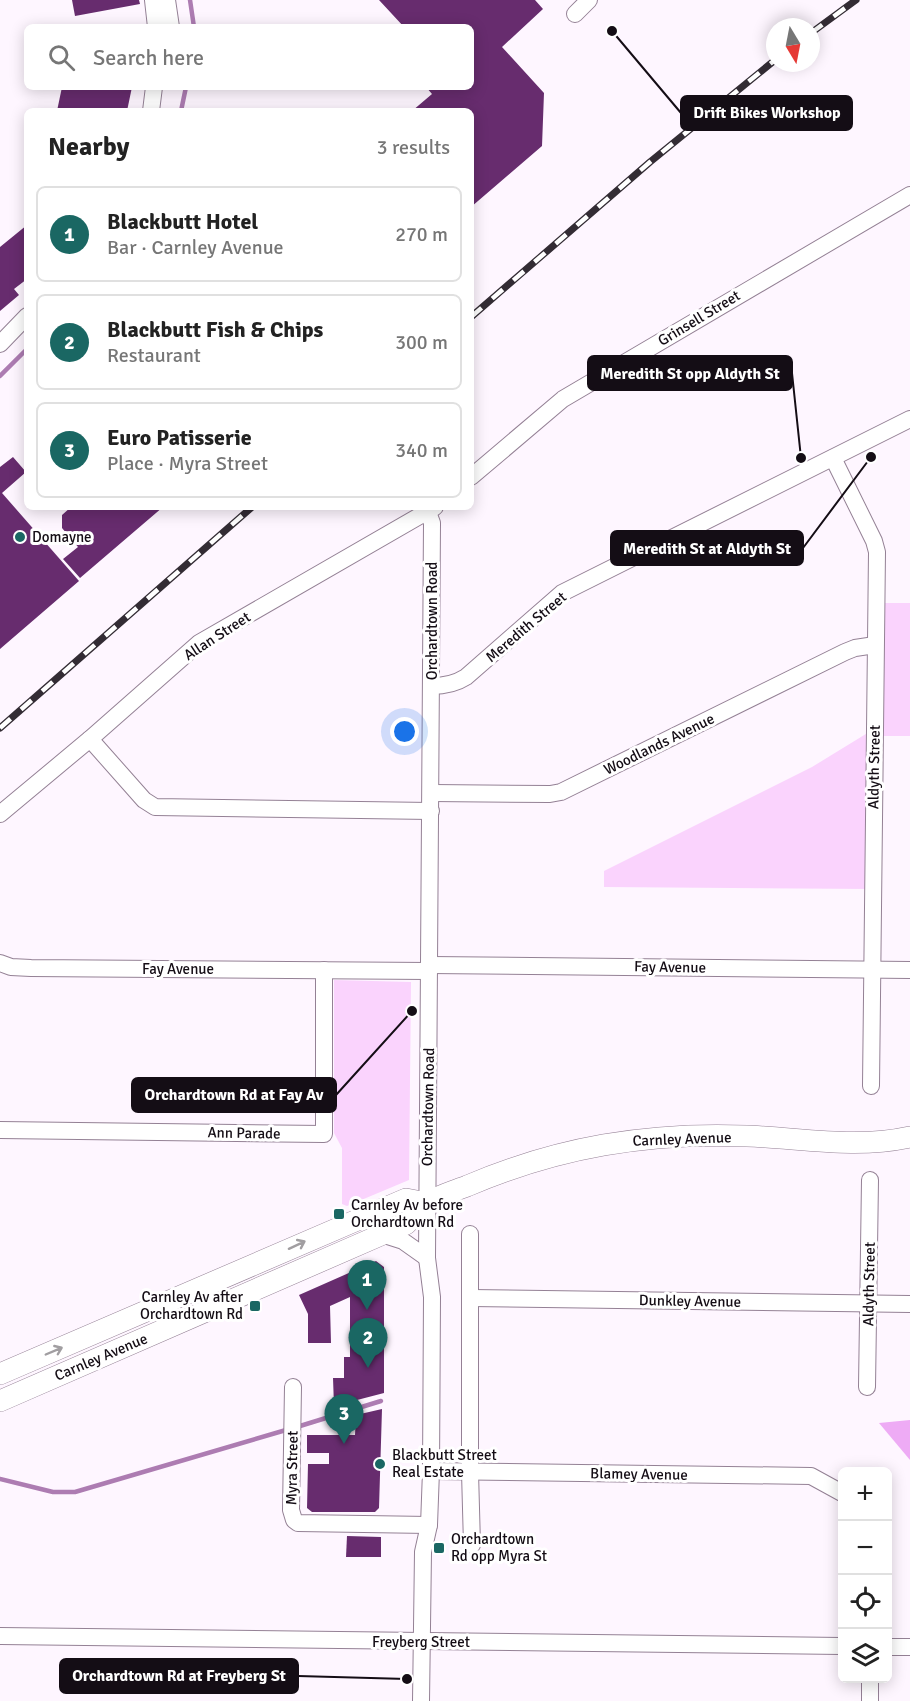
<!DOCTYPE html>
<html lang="en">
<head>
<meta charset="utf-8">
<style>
  :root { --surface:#fff; --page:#f2f2f2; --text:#222; --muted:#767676; --line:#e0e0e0; --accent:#1a6763 }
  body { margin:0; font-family:Signika,sans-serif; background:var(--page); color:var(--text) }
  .controls { position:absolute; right:18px; bottom:18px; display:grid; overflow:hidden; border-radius:9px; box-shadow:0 3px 15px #0003 }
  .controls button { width:54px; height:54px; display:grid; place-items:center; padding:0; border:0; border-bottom:2px solid var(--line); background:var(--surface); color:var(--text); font:30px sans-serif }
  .compass { position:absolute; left:766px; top:18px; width:54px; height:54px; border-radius:50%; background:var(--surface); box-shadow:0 3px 15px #0003; rotate:170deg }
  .you { position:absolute; left:405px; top:732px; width:21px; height:21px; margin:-15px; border:4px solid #fff; border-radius:50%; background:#1a73e8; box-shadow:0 0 0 9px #1a73e833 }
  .badge { display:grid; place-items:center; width:39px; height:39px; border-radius:50%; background:var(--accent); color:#fff; font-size:20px; font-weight:700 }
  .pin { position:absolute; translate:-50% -50px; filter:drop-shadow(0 2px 3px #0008) }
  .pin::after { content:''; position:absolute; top:32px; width:21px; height:18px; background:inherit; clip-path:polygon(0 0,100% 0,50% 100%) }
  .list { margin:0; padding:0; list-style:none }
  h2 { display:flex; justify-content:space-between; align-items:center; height:78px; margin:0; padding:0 24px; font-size:26px }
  h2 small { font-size:20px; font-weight:400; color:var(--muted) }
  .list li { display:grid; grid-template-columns:39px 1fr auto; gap:18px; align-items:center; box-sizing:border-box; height:96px; margin:0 12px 12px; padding:0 12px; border:2px solid var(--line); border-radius:9px }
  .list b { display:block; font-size:22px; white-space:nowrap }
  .list p { margin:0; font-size:20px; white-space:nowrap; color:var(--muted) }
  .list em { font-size:20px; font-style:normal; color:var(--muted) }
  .icon { flex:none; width:33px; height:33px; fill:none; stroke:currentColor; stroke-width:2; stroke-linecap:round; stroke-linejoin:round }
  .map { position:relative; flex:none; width:910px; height:1701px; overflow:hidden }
  .search { position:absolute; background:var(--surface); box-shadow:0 3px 15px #0003; left:24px; top:24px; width:450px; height:66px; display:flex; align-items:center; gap:15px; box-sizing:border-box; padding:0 21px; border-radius:9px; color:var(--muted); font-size:22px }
  .panel { position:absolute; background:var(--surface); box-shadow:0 3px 15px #0003; left:24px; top:108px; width:450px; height:402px; border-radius:9px }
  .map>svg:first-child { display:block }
  .green { fill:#fad3fd }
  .forest { fill:#eeabf5 }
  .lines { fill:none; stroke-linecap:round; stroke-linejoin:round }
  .stream { stroke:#ad7cb2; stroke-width:4.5 }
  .building { fill:#672c6e }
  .minor-casing { stroke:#948195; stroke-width:18 }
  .major-casing { stroke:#948195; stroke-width:22 }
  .minor { stroke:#fff; stroke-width:16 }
  .major { stroke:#fff; stroke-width:21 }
  .rail-casing { stroke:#332c34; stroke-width:7 }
  .rail { stroke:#fff; stroke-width:4.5; stroke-dasharray:14; stroke-linecap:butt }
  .oneway { stroke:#a19ea1 }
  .poi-dot { fill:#1a6763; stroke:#fff; stroke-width:2 }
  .labels { text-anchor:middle; stroke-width:6; stroke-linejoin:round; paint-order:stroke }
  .street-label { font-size:15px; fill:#140d15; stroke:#fff }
  .poi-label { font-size:15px; fill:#140d15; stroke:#fff; text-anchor:start }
  .leader { fill:none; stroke:#140d15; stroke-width:2 }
  .callout-dot { fill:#140d15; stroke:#fff; stroke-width:2 }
  .callout { fill:#140d15; stroke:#140d15; stroke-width:2 }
  .callout-label { font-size:16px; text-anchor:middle; font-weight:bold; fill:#fff }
</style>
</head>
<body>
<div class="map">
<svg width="910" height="1701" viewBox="0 0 910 1701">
  <rect width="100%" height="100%" fill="#fef6ff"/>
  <!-- green -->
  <g class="green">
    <polygon points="875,603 910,603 910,736 874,736 872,889 604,887 604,871 812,767 874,729"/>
    <polygon points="334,980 411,982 409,1180 347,1206 342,1204 342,1148 334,1133"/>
  </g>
  <!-- forest -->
  <polygon class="forest" points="910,1420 910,1460 879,1423"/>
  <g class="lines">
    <!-- stream -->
    <g class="stream">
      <polyline points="190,0 194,27"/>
      <polyline points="181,111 186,87"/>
      <polyline points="0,376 27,349"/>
      <polyline points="300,1426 381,1401"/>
      <polyline points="0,1479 53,1492 75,1492 286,1430"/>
    </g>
  </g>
  <!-- building -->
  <g class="building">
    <polygon points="72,0 139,0 140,4 75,16"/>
    <polygon points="379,0 535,0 543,9 502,47 544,93 542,146 471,207 471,111 412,111 432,94 426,87 471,87 471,27 404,27"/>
    <polygon points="62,87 132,87 127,111 57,111"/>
    <polygon points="27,225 27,279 14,289 19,295 0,311 0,247"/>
    <polygon points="13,457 26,472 2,493 79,581 0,649 0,467"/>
    <polygon points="71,507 163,507 80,578 63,559 78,547 62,528 62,515"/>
    <polygon points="376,1261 384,1267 384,1393 334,1406 333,1378 344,1378 344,1357 350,1357 350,1297 330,1306 331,1343 308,1343 308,1314 299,1295"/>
    <polygon points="382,1409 379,1508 375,1512 312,1512 307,1508 308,1464 329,1464 329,1453 307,1453 307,1435 355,1435 356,1415"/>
    <polygon points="347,1536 381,1537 381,1557 346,1557"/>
  </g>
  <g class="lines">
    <defs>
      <g id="minor">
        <polyline points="153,0 156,27"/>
        <polyline points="167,0 171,27"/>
        <polyline points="575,14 589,0"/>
        <polyline points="151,111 154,87"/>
        <polyline points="0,344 27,316"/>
        <polyline points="833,458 874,541 877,552 871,1086"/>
        <polyline points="471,477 563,399 910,195"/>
        <path d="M432,686C445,686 455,684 466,677L562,593L910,419"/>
        <polyline points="90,739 144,800 155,807 431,811"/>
        <polyline points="432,793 550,794 561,792 845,652 855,648 875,645"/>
        <polyline points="0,814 90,739 199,643 435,507"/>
        <polyline points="0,963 11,967 31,968 429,971"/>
        <polyline points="430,965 910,970"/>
        <polyline points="0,1130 324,1134 324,970"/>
        <polyline points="381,1234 403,1241 427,1258"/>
        <polyline points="470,1234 470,1472 472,1545"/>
        <polyline points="471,1298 910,1304"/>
        <polyline points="293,1387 291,1510 294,1520 298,1523 429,1525"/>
        <polyline points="867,1387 870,1180"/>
        <polyline points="431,1471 811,1476 842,1493"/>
        <polyline points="0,1636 842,1646"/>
        <polyline points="888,1647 910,1647"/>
        <polyline points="421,1701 423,1552 429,1525 431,1471 432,1297 427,1258 432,523 428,512"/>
        <polyline points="870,1701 870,1678"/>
      </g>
      <g id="major">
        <polyline points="0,1374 406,1199 427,1203"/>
        <path d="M0,1401L406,1224C413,1217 419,1210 426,1204C436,1196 454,1191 467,1186C558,1147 648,1132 747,1136C801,1138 856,1149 910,1137"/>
      </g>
    </defs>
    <!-- minor casing -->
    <use href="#minor" class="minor-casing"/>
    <!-- major casing -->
    <use href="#major" class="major-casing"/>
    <!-- minor -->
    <use href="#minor" class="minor"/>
    <!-- major -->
    <use href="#major" class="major"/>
    <defs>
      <g id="rail">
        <polyline points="811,33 856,0"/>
        <polyline points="471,317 650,162 775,60"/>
        <polyline points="0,728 252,507"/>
      </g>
    </defs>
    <!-- rail casing -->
    <use href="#rail" class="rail-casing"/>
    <!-- rail -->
    <use href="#rail" class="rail"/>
  </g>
  <!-- one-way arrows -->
  <defs><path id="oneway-shaft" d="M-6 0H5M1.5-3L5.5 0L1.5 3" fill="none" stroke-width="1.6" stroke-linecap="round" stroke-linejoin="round" transform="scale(1.5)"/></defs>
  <g class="oneway">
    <use href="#oneway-shaft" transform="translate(297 1245) rotate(-25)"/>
    <use href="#oneway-shaft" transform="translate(54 1351) rotate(-23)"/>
  </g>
  <!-- markers -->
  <g class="poi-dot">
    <circle cx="20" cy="537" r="6"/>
    <rect x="333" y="1208" width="12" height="12" rx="3"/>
    <rect x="249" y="1300" width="12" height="12" rx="3"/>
    <circle cx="380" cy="1464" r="6"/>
    <rect x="433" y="1542" width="12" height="12" rx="3"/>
  </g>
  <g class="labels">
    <!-- street labels -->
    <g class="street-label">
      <text transform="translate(699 318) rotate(-31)" y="5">Grinsell Street</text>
      <text transform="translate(432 621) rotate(-90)" y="5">Orchardtown Road</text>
      <text transform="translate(526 627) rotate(-40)" y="5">Meredith Street</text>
      <text transform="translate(217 636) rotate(-33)" y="5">Allan Street</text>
      <text transform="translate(659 744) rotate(-26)" y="5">Woodlands Avenue</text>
      <text transform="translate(874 767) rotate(-89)" y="5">Aldyth Street</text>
      <text transform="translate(670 967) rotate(1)" y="5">Fay Avenue</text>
      <text x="178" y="974">Fay Avenue</text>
      <text transform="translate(428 1107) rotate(-89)" y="5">Orchardtown Road</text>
      <text transform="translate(244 1133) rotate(1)" y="5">Ann Parade</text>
      <text transform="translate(682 1139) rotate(-2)" y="5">Carnley Avenue</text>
      <text transform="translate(869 1284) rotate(-89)" y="5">Aldyth Street</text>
      <text transform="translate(690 1301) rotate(1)" y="5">Dunkley Avenue</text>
      <text transform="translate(101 1357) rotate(-23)" y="5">Carnley Avenue</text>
      <text transform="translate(292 1468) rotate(-89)" y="5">Myra Street</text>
      <text transform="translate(639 1474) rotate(1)" y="5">Blamey Avenue</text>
      <text x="421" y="1647">Freyberg Street</text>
    </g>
    <!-- poi labels -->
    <g class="poi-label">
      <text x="32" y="542">Domayne</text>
      <text x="351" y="1210">Carnley Av before<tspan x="351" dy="17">Orchardtown Rd</tspan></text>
      <text x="243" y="1302" text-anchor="end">Carnley Av after<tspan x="243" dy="17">Orchardtown Rd</tspan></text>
      <text x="392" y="1460">Blackbutt Street<tspan x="392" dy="17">Real Estate</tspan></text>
      <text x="451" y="1544">Orchardtown<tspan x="451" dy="17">Rd opp Myra St</tspan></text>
    </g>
  </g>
  <!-- callouts -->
  <path class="leader" d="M612 31L681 113M801 458L792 373M871 457L803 548M412 1011L336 1095M407 1679L298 1676"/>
  <g class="callout-dot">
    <circle cx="612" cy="31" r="6"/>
    <circle cx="801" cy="458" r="6"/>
    <circle cx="871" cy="457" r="6"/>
    <circle cx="412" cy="1011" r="6"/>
    <circle cx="407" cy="1679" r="6"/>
  </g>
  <g class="callout">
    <rect x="681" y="96" width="171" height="34" rx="6"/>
    <rect x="588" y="356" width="204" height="34" rx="6"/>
    <rect x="611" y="531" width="192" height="34" rx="6"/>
    <rect x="132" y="1078" width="204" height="34" rx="6"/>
    <rect x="60" y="1659" width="238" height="34" rx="6"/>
  </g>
  <g class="callout-label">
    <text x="767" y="118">Drift Bikes Workshop</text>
    <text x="690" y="379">Meredith St opp Aldyth St</text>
    <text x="707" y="554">Meredith St at Aldyth St</text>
    <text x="234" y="1100">Orchardtown Rd at Fay Av</text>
    <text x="179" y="1681">Orchardtown Rd at Freyberg St</text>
  </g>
</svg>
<div class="controls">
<button>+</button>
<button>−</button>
<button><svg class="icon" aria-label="locate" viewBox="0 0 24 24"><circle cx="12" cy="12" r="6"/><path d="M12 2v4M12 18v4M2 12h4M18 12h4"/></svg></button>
<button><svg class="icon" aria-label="layers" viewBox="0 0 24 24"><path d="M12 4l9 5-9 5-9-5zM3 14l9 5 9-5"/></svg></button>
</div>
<svg class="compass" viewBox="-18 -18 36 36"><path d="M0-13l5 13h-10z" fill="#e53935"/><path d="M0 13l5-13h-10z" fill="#767676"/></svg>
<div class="you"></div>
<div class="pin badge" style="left:367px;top:1310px">1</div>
<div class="pin badge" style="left:368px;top:1368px">2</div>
<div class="pin badge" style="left:344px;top:1444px">3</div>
<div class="search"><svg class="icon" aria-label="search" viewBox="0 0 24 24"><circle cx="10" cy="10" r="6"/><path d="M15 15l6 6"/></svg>Search here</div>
<section class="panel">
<h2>Nearby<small>3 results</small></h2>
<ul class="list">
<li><span class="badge">1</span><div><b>Blackbutt Hotel</b><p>Bar · Carnley Avenue</p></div><em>270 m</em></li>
<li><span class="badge">2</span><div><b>Blackbutt Fish &amp; Chips</b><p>Restaurant</p></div><em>300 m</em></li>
<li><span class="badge">3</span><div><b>Euro Patisserie</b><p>Place · Myra Street</p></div><em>340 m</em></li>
</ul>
</section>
</div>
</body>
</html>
